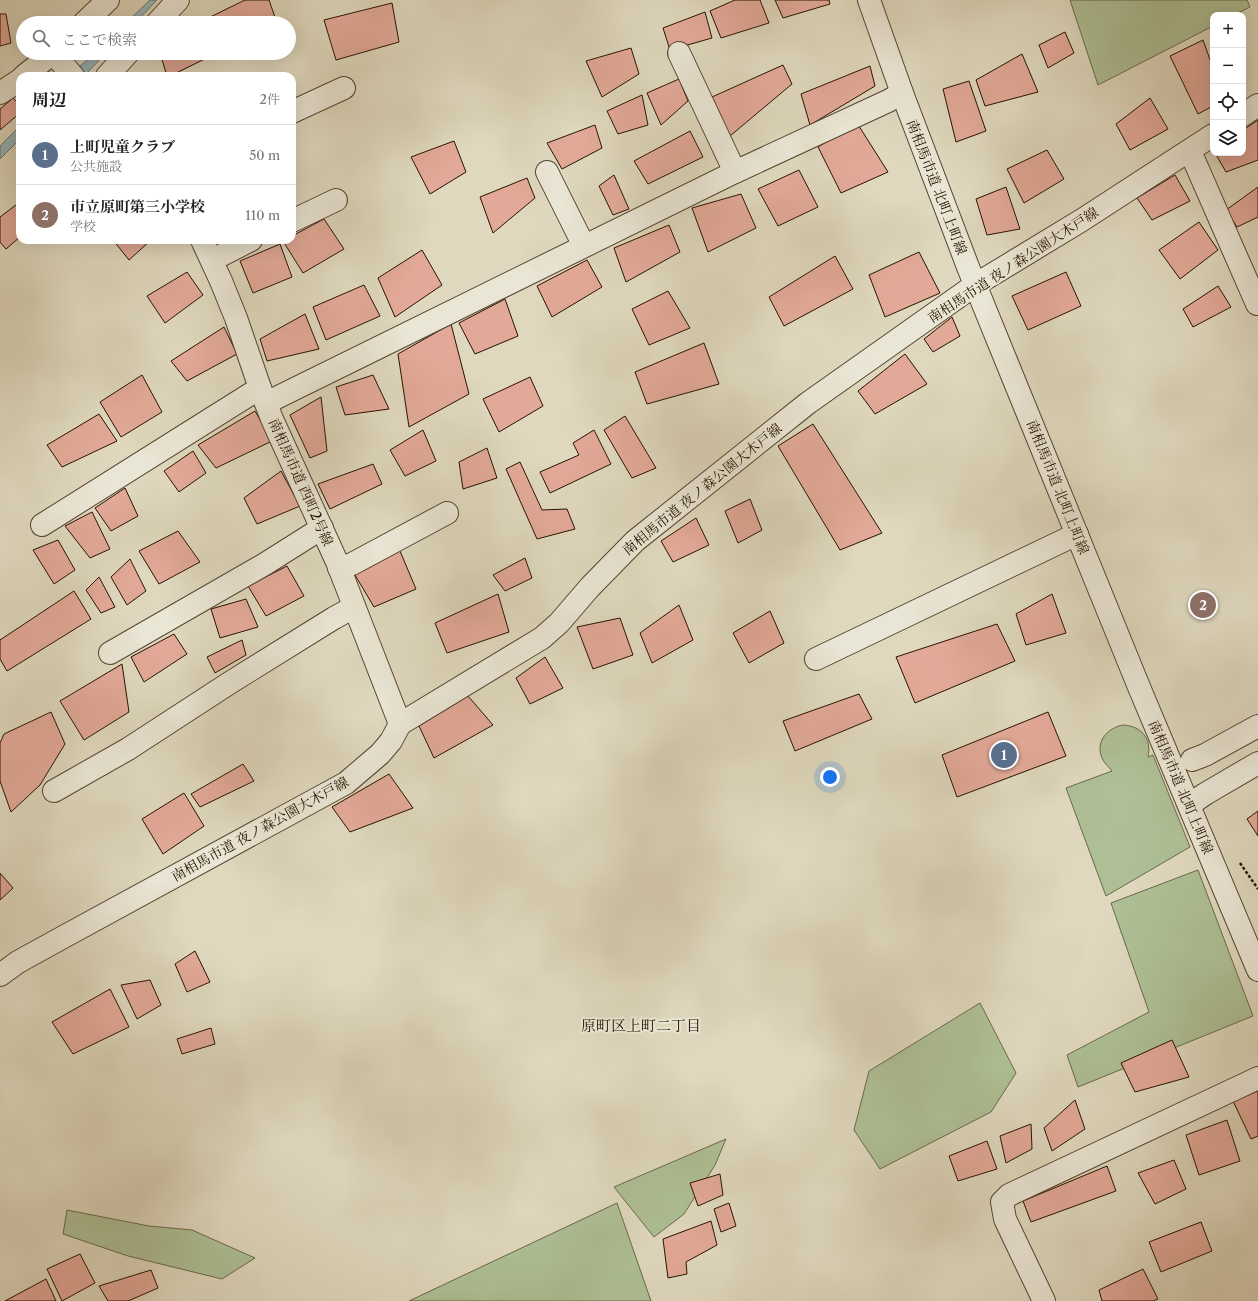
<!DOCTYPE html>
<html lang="ja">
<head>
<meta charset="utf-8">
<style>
  :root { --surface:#fff; --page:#f2f2f2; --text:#202124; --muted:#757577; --line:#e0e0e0; --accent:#d93025 }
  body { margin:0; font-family:"Libre Caslon Text","Noto Serif JP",serif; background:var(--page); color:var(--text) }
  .controls { position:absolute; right:12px; top:12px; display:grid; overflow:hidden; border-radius:8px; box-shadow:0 4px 16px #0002 }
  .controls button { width:36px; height:36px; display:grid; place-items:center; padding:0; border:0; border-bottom:1px solid var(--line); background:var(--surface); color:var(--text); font:20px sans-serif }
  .you { position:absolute; left:830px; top:777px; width:14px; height:14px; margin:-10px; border:3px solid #fff; border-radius:50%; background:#1a73e8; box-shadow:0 0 0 6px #1a73e833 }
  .badge { display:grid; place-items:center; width:26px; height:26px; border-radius:50%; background:var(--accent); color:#fff; font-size:13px; font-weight:700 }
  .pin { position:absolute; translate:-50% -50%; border:2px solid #fff; box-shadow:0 1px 4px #0006 }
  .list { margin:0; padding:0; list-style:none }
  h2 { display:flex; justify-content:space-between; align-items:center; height:52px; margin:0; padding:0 16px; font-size:17px }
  h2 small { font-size:13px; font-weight:400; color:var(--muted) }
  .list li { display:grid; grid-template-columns:26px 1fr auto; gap:12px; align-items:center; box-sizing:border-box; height:60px; padding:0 16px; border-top:1px solid var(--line) }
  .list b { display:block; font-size:15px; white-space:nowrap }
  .list p { margin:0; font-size:13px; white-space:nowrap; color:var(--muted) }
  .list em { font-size:13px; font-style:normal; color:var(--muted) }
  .icon { flex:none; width:22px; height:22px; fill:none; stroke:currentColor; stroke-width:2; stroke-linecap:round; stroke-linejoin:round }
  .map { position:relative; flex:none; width:1258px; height:1301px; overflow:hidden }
  .search { position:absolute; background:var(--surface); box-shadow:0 4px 16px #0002; left:16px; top:16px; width:280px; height:44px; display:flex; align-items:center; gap:10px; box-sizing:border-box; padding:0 14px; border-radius:22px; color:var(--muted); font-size:15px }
  .panel { position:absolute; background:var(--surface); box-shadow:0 4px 16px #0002; left:16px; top:72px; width:280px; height:172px; border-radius:12px }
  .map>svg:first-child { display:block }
  .green { fill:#aebf95; stroke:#6a694a }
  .water { fill:#99b7bc; stroke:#6b7571 }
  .building { fill:#e2a998; stroke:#271300 }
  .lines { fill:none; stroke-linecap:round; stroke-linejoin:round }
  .minor-casing { stroke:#554430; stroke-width:24 }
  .path { stroke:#271300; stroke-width:2.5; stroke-dasharray:3 2; stroke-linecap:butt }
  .minor { stroke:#eae6d5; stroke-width:22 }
  .labels { text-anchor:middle; stroke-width:4; stroke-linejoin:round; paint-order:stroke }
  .street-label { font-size:14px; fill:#271300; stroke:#eae6d5 }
  .neighbourhood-label { font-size:15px; fill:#271300; stroke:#eae6d5 }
</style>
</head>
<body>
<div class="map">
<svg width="1258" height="1301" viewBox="0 0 1258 1301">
  <rect width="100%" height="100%" fill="#dfd8be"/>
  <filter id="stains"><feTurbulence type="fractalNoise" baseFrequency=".005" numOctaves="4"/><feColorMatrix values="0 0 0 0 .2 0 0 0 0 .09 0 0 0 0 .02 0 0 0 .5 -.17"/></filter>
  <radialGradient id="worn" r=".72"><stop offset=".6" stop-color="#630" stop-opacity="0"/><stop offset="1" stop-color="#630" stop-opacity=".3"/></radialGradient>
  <!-- green -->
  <g class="green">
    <polygon points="1070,0 1247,0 1250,7 1234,15 1213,15 1213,26 1098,85"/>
    <path d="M1123,725C1141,726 1152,738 1148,757L1153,755L1190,847L1106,896L1066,788L1112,771C1109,767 1104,763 1102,758C1095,742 1107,728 1123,725Z"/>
    <polygon points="1198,870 1253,1016 1078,1087 1067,1055 1149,1012 1111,903"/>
    <polygon points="980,1003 1016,1073 991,1112 880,1169 854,1130 869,1071"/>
    <polygon points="726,1139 715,1165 684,1214 654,1237 614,1187"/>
    <polygon points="617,1203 651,1301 409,1301"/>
    <polygon points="67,1210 149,1226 192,1230 255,1258 222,1279 128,1256 63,1234"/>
  </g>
  <!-- water -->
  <g class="water">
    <polygon points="150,0 157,0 135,23 126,23"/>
    <polygon points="95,53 106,53 85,75 78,68"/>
    <polygon points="20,126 20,139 0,159 0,146"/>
  </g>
  <!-- building -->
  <g class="building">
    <polygon points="245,0 269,0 277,23 198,23"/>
    <polygon points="735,0 760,0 769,23 721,38 710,11"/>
    <polygon points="775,0 829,0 830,4 783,18"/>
    <polygon points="392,3 399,42 336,60 324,20"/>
    <polygon points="705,12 712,38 670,50 663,28"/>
    <polygon points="0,14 6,14 11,43 0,46"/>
    <polygon points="1065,32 1074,53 1048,68 1039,45"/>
    <polygon points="1203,40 1213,68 1213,106 1198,114 1170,56"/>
    <polygon points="631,48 639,74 602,97 586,61"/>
    <polygon points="160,53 217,53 170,76 167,76"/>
    <polygon points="1022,54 1038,92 985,106 976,80"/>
    <polygon points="783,65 792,84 730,136 712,97"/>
    <polygon points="870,66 875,86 810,125 801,94"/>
    <polygon points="679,79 688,101 661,125 647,93"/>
    <polygon points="969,81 986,131 956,142 943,89"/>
    <polygon points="642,95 648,125 618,134 607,111"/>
    <polygon points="13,98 20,105 20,113 0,130 0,109"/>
    <polygon points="1150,98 1168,129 1130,150 1116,124"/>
    <polygon points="1258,120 1258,160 1226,172 1215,153 1243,153 1243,130"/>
    <polygon points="857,123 888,172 841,193 818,147"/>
    <polygon points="595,125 602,148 562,169 547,143"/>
    <polygon points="690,131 703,157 648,184 634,161"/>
    <polygon points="454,141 466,172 430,194 411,157"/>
    <polygon points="1047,150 1064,179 1024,203 1007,169"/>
    <polygon points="799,170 818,207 778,226 758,189"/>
    <polygon points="614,175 629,209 613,215 599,186"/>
    <polygon points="1175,175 1190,201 1152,220 1137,198"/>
    <polygon points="527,178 535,198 493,233 480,197"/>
    <polygon points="1006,187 1020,229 987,235 976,199"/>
    <polygon points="1258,187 1258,217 1237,227 1226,210"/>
    <polygon points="741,194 756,228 708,252 692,208"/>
    <polygon points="20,202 20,237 6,249 0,242 0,217"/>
    <polygon points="324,219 344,249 303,273 283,241 292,240 292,236"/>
    <polygon points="1199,222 1218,250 1180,279 1159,250"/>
    <polygon points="669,225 680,252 626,282 614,248"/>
    <polygon points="113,240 151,240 129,260"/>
    <polygon points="280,244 292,277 253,293 240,261"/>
    <polygon points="422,250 442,285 395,317 378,278"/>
    <polygon points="919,252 940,293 885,317 869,275"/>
    <polygon points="835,256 853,289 784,326 769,297"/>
    <polygon points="587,260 602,287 552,317 537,286"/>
    <polygon points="187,272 203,295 165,323 147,296"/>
    <polygon points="1066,272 1081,306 1028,330 1012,296"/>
    <polygon points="364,285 380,316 326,340 313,307"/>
    <polygon points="1218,286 1231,307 1193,327 1183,309"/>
    <polygon points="668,291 690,328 649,345 632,309"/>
    <polygon points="505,299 518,336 475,354 459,323"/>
    <polygon points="305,314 319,349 267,361 260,339"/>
    <polygon points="952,317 960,336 933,352 924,339"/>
    <polygon points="451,324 469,394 409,427 398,354"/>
    <polygon points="224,327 237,354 187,381 171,361"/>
    <polygon points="704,343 719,384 647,404 635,372"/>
    <polygon points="905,354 927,384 875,414 858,391"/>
    <polygon points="142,375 162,412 121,437 100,402"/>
    <polygon points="373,375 389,409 345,415 336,387"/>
    <polygon points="530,377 543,406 499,432 483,399"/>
    <polygon points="321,397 327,451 310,458 290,415"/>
    <polygon points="255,411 272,441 216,468 198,445"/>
    <polygon points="99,414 117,441 62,467 47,445"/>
    <polygon points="625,416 656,468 632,478 604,430"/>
    <polygon points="813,424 882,533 840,550 778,446"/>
    <polygon points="423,430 436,461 405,476 390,450"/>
    <polygon points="594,430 611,464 550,493 540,472 579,455 573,443"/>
    <polygon points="487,448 497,478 463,489 459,462"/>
    <polygon points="193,451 206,473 179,492 164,471"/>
    <polygon points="520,462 542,510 567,509 575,529 537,539 506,469"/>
    <polygon points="373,464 382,484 330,509 318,484"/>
    <polygon points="281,471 300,506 257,524 244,498"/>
    <polygon points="125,488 138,516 111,531 95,508"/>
    <polygon points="750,499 762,530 738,543 725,511"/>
    <polygon points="92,512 110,549 90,558 65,526"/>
    <polygon points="696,518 709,545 673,562 661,541"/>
    <polygon points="178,531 200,562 159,584 139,551"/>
    <polygon points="58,540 75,570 54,584 33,550"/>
    <polygon points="400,551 416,589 374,607 355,575"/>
    <polygon points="525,558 532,578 505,591 493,575"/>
    <polygon points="130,559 146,591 127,605 111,577"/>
    <polygon points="287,566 304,596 266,616 248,586"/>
    <polygon points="99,577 115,607 101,613 86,590"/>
    <polygon points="74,591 91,619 7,671 0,659 0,640"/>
    <polygon points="498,594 509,632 447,653 435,623"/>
    <polygon points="1052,594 1066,633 1026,645 1016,614"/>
    <polygon points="246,599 258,627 220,638 211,609"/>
    <polygon points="679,605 693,640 652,663 640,633"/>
    <polygon points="770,611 784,643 749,663 733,633"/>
    <polygon points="620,618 633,655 593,669 577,627"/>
    <polygon points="997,624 1015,661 915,703 896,657"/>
    <polygon points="174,634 187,654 144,682 131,657"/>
    <polygon points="242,640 246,655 215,673 207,657"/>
    <polygon points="545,657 563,688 530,704 516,678"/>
    <polygon points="122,664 129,712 84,740 60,701"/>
    <polygon points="859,694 872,719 795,751 783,721"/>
    <polygon points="468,696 493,725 434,758 419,726"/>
    <polygon points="51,712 65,744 40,785 11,812 0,781 0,743 4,734"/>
    <polygon points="1048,712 1066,756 957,797 942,755"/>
    <polygon points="243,764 254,781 200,807 191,794"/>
    <polygon points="389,774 413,808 350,832 332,807"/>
    <polygon points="184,793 204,826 163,854 142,819"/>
    <polygon points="1258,811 1258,836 1247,819"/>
    <polygon points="0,873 13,888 0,900"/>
    <polygon points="195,951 210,982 187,992 175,964"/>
    <polygon points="150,980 161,1005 137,1019 121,985"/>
    <polygon points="110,989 129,1027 73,1054 52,1022"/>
    <polygon points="211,1028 215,1044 182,1054 177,1039"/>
    <polygon points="1172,1040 1189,1077 1135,1092 1121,1063"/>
    <polygon points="1258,1091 1258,1136 1251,1139 1233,1101"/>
    <polygon points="1075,1100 1085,1129 1052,1151 1044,1128"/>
    <polygon points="1227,1120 1240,1161 1199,1175 1186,1135"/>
    <polygon points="1031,1124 1032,1149 1006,1163 1000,1136"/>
    <polygon points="987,1141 997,1169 958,1181 949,1156"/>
    <polygon points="1174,1160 1186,1189 1155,1204 1138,1173"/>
    <polygon points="1107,1166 1116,1191 1031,1222 1023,1201"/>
    <polygon points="720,1174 723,1195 698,1206 690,1183"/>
    <polygon points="729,1203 736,1226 721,1232 714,1209"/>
    <polygon points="711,1221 717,1245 686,1262 687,1274 668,1278 663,1239"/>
    <polygon points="1201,1222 1212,1251 1161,1272 1149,1242"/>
    <polygon points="80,1254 95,1283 62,1301 47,1269"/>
    <polygon points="1143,1269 1158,1299 1153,1301 1102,1301 1099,1290"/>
    <polygon points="151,1270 158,1288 128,1301 108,1301 99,1286"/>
    <polygon points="46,1279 56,1301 5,1301"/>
  </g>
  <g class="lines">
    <defs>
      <g id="minor">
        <polyline points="869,0 902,93 968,267 1139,687 1258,970"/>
        <polyline points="84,23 108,0"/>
        <polyline points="157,23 178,0"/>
        <polyline points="58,53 60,61 73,76"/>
        <polyline points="679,53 735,172"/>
        <polyline points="24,76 53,53"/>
        <polyline points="107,76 128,53"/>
        <polyline points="0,93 20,80"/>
        <polyline points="292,112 344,88"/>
        <polyline points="1243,115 1258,105"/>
        <polyline points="1190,151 1257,304"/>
        <polyline points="547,172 584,246"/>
        <polyline points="292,221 336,200"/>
        <polyline points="202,240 221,281 236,318 260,388 272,419 337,562 400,724"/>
        <polyline points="212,260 251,240"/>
        <polyline points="266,403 735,172 888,101 902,93"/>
        <polyline points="42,525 260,388"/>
        <polyline points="339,568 352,564 447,513"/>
        <polyline points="110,653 265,564 322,528"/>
        <polyline points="816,659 1077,534"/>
        <polyline points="1192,760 1205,755 1258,726"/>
        <polyline points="54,791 128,749 231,682 334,618 354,607"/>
        <polyline points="1189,805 1205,794 1258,763"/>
        <polyline points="0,975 18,962 67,935 346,783 380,754 391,741 400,724 542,638 559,623 590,587 635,541 808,403 975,285 1082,220 1213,135"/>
        <polyline points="1044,1301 1005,1219 1002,1202 1009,1195 1258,1078"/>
      </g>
    </defs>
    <!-- minor casing -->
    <use href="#minor" class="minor-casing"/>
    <!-- path -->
    <polyline class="path" points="1240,863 1258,889"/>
    <!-- minor -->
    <use href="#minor" class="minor"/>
  </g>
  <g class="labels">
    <!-- street labels -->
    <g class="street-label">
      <text transform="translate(937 187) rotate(69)" y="5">南相馬市道 北町上町線</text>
      <text transform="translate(1013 265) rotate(-33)" y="5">南相馬市道 夜ノ森公園大木戸線</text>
      <text transform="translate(301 482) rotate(66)" y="5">南相馬市道 西町2号線</text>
      <text transform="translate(1058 487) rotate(68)" y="5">南相馬市道 北町上町線</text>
      <text transform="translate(702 489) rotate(-39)" y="5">南相馬市道 夜ノ森公園大木戸線</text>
      <text transform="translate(1181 787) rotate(67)" y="5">南相馬市道 北町上町線</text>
      <text transform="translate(260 829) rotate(-29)" y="5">南相馬市道 夜ノ森公園大木戸線</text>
    </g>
    <!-- neighbourhood labels -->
    <g class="neighbourhood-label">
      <text x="641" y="1031">原町区上町二丁目</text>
    </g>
  </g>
  <rect width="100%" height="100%" filter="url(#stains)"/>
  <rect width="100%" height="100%" fill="url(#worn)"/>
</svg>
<div class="controls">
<button>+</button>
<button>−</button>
<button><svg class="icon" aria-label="locate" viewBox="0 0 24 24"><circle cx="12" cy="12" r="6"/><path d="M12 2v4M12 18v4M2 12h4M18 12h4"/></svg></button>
<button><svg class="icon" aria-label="layers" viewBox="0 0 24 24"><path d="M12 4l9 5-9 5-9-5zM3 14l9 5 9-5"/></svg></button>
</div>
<div class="you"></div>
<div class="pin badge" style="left:1004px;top:755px;background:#5c6f8a">1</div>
<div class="pin badge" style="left:1203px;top:605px;background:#8d6e63">2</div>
<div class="search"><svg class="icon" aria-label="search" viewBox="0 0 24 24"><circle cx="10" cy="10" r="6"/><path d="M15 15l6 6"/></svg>ここで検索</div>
<section class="panel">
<h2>周辺<small>2件</small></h2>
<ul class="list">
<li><span class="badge" style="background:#5c6f8a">1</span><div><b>上町児童クラブ</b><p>公共施設</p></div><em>50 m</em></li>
<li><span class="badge" style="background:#8d6e63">2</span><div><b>市立原町第三小学校</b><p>学校</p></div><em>110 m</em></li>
</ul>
</section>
</div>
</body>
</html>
